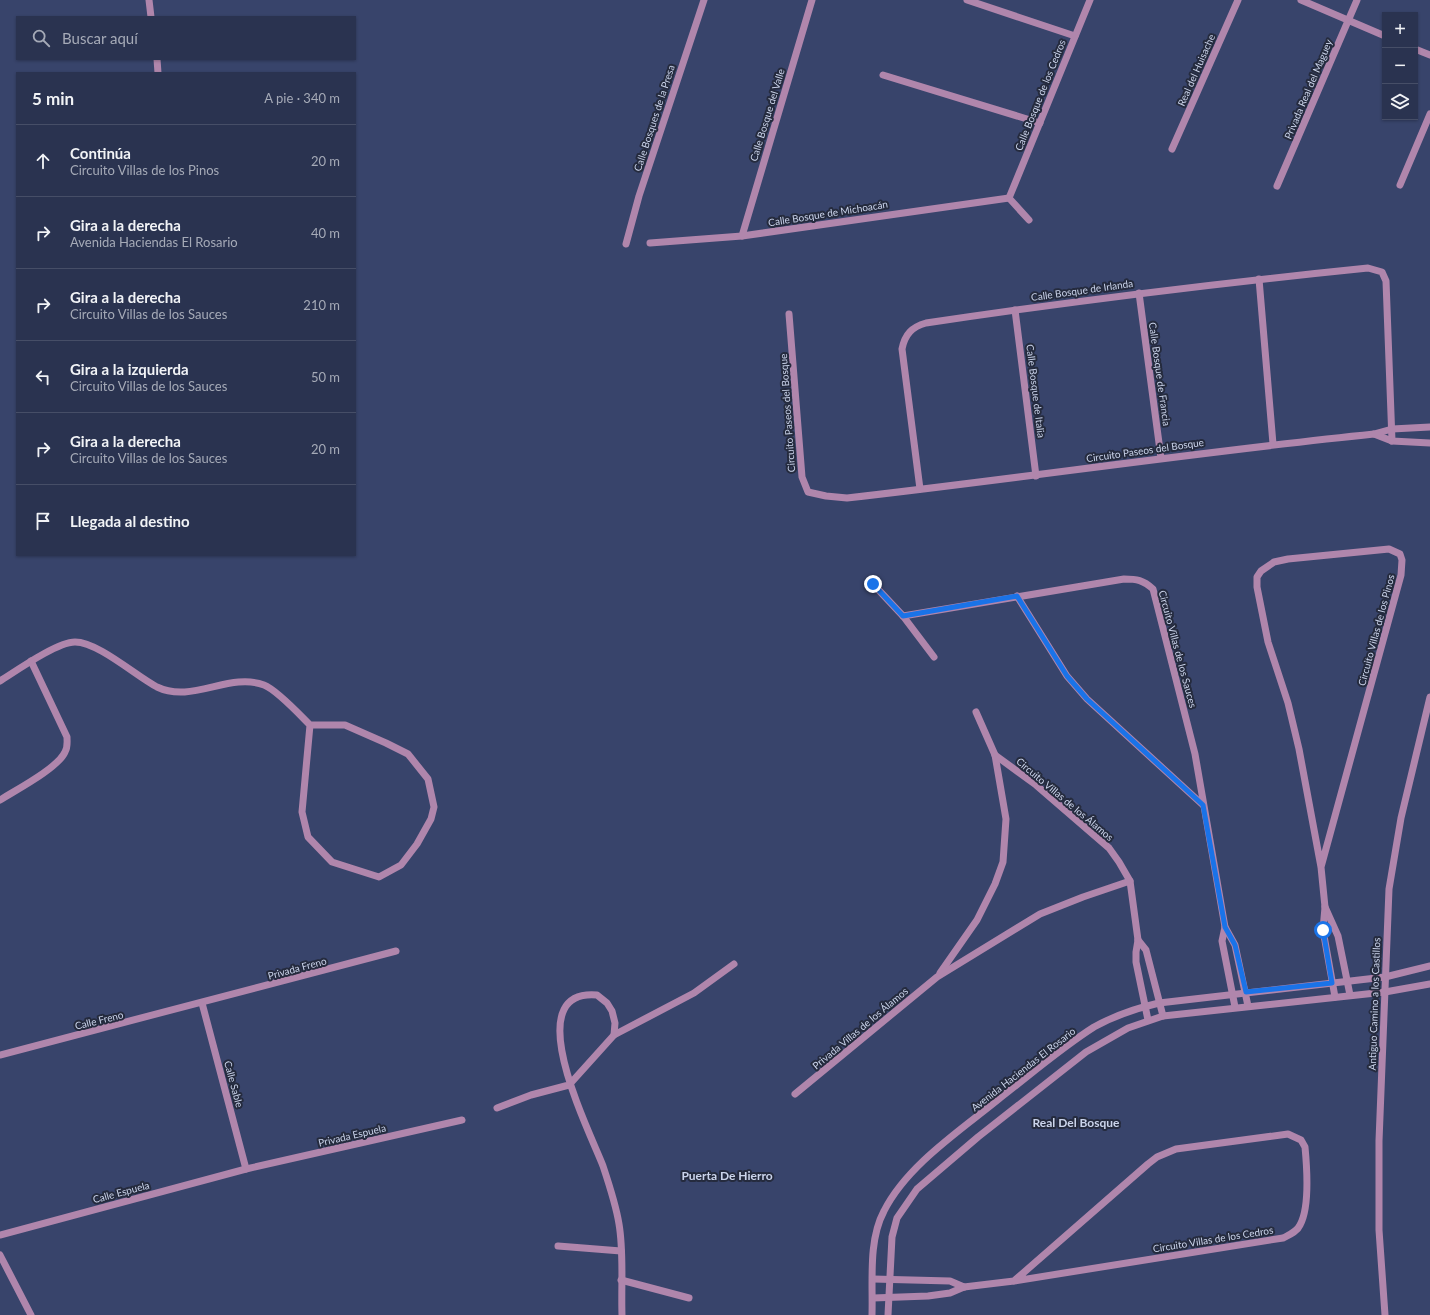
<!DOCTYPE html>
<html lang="es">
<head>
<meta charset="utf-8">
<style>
  :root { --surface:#2a3350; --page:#363f5a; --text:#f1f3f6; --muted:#a5aab7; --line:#464e67 }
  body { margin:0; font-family:Lato,sans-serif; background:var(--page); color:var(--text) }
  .controls { position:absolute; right:12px; top:12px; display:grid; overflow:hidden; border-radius:0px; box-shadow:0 1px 3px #0004 }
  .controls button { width:36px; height:36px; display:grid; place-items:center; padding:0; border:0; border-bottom:1px solid var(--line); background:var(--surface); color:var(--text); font:20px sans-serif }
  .stop { position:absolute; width:12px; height:12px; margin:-9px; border:3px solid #1a73e8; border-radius:50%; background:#fff }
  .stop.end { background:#1a73e8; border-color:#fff; box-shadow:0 1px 4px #0008 }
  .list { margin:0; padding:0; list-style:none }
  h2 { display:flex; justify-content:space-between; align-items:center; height:52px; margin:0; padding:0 16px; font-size:17px }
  h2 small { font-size:13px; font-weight:400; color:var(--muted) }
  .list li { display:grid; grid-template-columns:26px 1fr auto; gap:12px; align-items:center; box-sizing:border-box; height:72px; padding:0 16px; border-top:1px solid var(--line) }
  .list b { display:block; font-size:15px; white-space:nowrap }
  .list p { margin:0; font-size:13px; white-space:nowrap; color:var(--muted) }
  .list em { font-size:13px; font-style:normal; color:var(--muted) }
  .icon { flex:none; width:22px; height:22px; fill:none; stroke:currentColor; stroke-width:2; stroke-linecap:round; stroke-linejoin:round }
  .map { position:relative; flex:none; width:1430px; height:1315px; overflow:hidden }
  .search { position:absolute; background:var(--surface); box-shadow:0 1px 3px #0004; left:16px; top:16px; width:340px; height:44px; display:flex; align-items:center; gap:10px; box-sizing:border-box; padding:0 14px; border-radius:0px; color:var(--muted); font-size:15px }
  .panel { position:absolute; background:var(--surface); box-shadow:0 1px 3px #0004; left:16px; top:72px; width:340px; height:484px; border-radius:0px }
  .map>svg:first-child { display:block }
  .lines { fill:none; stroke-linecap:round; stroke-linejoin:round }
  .minor { stroke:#b086ac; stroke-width:7 }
  .route { stroke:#1a73e8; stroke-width:5 }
  .labels { text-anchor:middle; stroke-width:4; stroke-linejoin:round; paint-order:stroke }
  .street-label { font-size:10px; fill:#cbd4eb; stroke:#252b3e }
  .quarter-label { font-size:12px; font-weight:bold; fill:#cbd4eb; stroke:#252b3e }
</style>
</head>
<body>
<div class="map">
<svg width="1430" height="1315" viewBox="0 0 1430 1315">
  <rect width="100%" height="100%" fill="#38446b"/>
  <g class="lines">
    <!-- minor -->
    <g class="minor">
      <polyline points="149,0 151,17"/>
      <polyline points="967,0 1075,36"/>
      <polyline points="1301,0 1385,36"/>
      <polyline points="1415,49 1430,55"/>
      <polyline points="157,59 158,73"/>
      <polyline points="883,75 1040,123"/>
      <polyline points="1172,149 1238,0"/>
      <polyline points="1400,185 1430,114"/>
      <polyline points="1277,186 1357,0"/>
      <polyline points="1009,198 1090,0"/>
      <polyline points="1009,198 1029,220"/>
      <polyline points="742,236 812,0"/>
      <polyline points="650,243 742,236 1009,198"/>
      <polyline points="626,244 639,196 704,0"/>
      <polyline points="1259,279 1273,444"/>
      <polyline points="1139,293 1161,458"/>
      <polyline points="1015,310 1036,476"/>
      <path d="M789,314L802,477L808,492L826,496L847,498C1023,478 1198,452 1374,434L1392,429L1430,427"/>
      <polyline points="1374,434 1392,441 1430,443"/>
      <path d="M920,489L902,349C905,334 912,327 926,323C1073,301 1220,283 1368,268L1382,272L1386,281L1392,441"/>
      <polyline points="873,584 903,616 934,657"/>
      <polyline points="1017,596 1067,676 1087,699 1203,805"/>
      <path d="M903,616L1124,579C1137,579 1143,580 1153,589L1195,754L1225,927L1222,941L1235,1007"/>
      <path d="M0,681C16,671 57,642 75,642C98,642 136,676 157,687C192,704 229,672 264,685C277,690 300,715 310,725H345L386,743L408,754L428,779L434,807L431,819L417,844L401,865L379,877L332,862L308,837L302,812L310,725"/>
      <polyline points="995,755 1036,785 1109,848 1119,862 1130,881 1138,940 1136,952 1136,962 1148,1020"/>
      <path d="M0,800C16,790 58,768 65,752C68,747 67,742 67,737L31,661"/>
      <polyline points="1321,867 1401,575 1402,560 1400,554 1389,549 1288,559 1274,562 1261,571 1257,577 1257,587 1268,642 1288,703 1299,749 1321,867 1325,907 1323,930 1335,997"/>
      <polyline points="1325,907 1338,936 1350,995"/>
      <polyline points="1225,927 1235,945 1248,1006"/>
      <polyline points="1138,940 1146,950 1163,1016"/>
      <polyline points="940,973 977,920 995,884 1003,862 1006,819 995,755 976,712"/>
      <polyline points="202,1003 246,1169"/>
      <polyline points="614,1035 694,993 734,964"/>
      <polyline points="0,1055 396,951"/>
      <polyline points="795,1094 937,977 1040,914 1083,897 1130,881"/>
      <path d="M497,1108L531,1095L569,1085L614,1035L615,1023L612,1011L607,1003L597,995C516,988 591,1134 603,1166C609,1184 616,1205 619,1224C624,1253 621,1285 622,1315"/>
      <polyline points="0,1235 246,1169 462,1120"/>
      <polyline points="558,1246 621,1251"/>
      <polyline points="0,1255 31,1315"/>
      <polyline points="873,1279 950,1281 964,1287"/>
      <polyline points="621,1280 689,1298"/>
      <path d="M873,1298L928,1296L950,1293L964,1287L1014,1281L1283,1238C1289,1235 1297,1232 1300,1225C1310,1207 1307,1168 1305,1147L1301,1140L1288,1134L1176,1149L1157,1157L1148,1164L1014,1281"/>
      <path d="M872,1315C873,1282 868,1241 884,1211C907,1165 961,1130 1000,1098C1031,1074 1061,1048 1094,1027C1114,1016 1137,1008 1159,1003L1385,977L1430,966"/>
      <polyline points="888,1315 892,1237 897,1218 917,1189 978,1137 1086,1052 1128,1028 1163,1016 1385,992 1430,984"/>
      <polyline points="1385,1315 1379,1230 1379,1141 1389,889 1401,818 1430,697"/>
    </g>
  </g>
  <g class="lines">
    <!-- route -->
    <polyline class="route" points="873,584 903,616 1017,596 1067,676 1087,699 1203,805 1225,927 1235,945 1246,992 1332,983 1323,930"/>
  </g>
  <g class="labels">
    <!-- street labels -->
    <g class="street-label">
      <text transform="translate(1196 70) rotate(-66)" y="4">Real del Huisache</text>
      <text transform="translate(1308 89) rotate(-67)" y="4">Privada Real del Maguey</text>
      <text transform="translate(1040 95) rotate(-68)" y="4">Calle Bosque de los Cedros</text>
      <text transform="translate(767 115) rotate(-73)" y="4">Calle Bosque del Valle</text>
      <text transform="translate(654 118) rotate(-72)" y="4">Calle Bosques de la Presa</text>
      <text transform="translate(828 213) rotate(-9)" y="4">Calle Bosque de Michoacán</text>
      <text transform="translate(1082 290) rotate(-8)" y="4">Calle Bosque de Irlanda</text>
      <text transform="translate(1160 374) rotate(82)" y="4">Calle Bosque de Francia</text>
      <text transform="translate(1036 391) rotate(83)" y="4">Calle Bosque de Italia</text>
      <text transform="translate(787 413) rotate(-94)" y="4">Circuito Paseos del Bosque</text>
      <text transform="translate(1145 450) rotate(-8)" y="4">Circuito Paseos del Bosque</text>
      <text transform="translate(1376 630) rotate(-75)" y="4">Circuito Villas de los Pinos</text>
      <text transform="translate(1178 649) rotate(75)" y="4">Circuito Villas de los Sauces</text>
      <text transform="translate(1065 799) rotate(40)" y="4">Circuito Villas de los Álamos</text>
      <text transform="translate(297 968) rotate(-15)" y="4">Privada Freno</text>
      <text transform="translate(1374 1004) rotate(-88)" y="4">Antiguo Camino a los Castillos</text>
      <text transform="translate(99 1020) rotate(-14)" y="4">Calle Freno</text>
      <text transform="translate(860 1028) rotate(-40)" y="4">Privada Villas de los Álamos</text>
      <text transform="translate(1023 1069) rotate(-38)" y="4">Avenida Haciendas El Rosario</text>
      <text transform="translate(234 1084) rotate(75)" y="4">Calle Sable</text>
      <text transform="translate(352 1135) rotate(-13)" y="4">Privada Espuela</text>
      <text transform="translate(121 1192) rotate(-15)" y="4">Calle Espuela</text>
      <text transform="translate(1213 1239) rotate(-9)" y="4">Circuito Villas de los Cedros</text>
    </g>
    <!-- quarter labels -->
    <g class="quarter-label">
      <text x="1076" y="1127">Real Del Bosque</text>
      <text x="727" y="1180">Puerta De Hierro</text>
    </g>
  </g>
</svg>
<div class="controls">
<button>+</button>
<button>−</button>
<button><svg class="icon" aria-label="layers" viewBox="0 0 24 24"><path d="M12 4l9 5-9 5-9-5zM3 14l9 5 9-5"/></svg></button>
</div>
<div class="stop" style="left:1323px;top:930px"></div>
<div class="stop end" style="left:873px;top:584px"></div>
<div class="search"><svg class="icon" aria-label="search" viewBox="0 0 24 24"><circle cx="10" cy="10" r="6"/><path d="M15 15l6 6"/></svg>Buscar aquí</div>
<section class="panel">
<h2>5 min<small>A pie · 340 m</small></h2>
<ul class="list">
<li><svg class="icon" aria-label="ahead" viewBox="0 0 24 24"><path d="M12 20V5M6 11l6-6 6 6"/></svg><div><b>Continúa</b><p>Circuito Villas de los Pinos</p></div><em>20 m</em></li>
<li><svg class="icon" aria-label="right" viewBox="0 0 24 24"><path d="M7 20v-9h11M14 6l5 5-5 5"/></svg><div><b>Gira a la derecha</b><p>Avenida Haciendas El Rosario</p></div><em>40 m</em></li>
<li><svg class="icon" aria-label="right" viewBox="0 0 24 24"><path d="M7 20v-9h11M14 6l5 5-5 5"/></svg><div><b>Gira a la derecha</b><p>Circuito Villas de los Sauces</p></div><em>210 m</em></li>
<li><svg class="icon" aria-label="left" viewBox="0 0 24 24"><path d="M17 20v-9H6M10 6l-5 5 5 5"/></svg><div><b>Gira a la izquierda</b><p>Circuito Villas de los Sauces</p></div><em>50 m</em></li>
<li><svg class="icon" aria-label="right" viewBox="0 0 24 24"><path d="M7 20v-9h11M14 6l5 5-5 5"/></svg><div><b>Gira a la derecha</b><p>Circuito Villas de los Sauces</p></div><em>20 m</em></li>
<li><svg class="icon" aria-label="arrive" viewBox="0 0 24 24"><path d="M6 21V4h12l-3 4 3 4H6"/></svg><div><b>Llegada al destino</b></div></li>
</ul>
</section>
</div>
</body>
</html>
